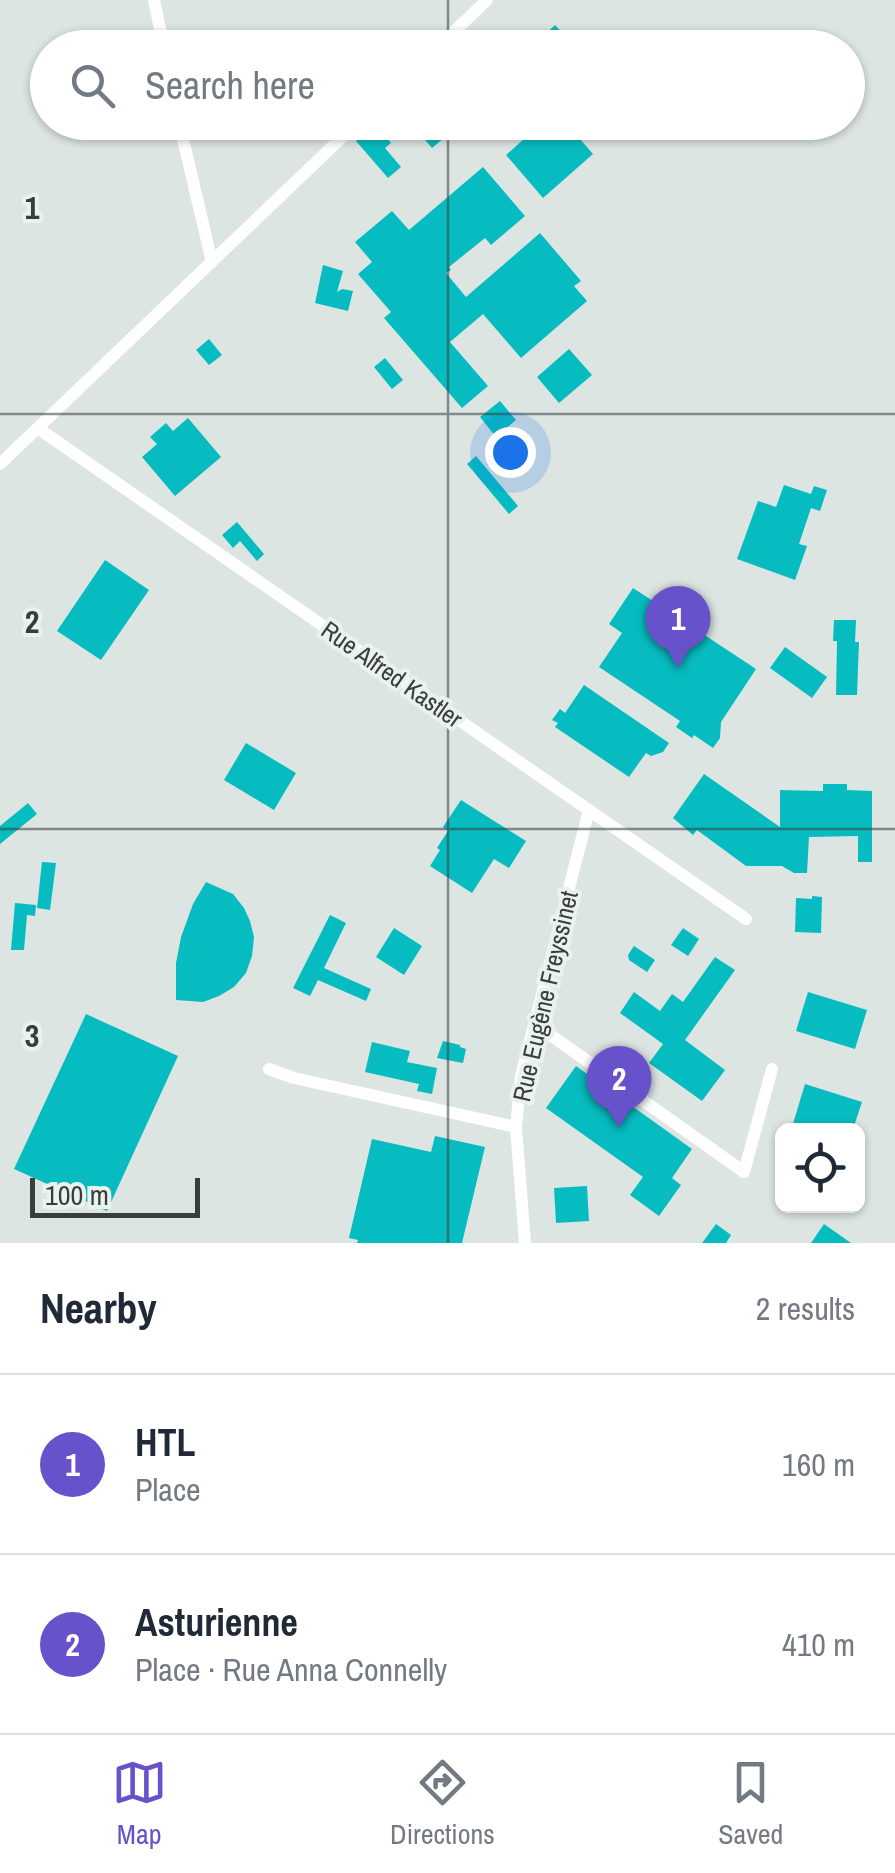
<!DOCTYPE html>
<html lang="en">
<head>
<meta charset="utf-8">
<style>
  :root { --surface:#fff; --page:#f6f6f7; --text:#1f2937; --muted:#747a83; --line:#e0e1e3; --accent:#6752cb }
  body { margin:0; font-family:"Archivo Narrow",sans-serif; background:var(--page); color:var(--text) }
  .controls { position:absolute; right:30px; bottom:30px; display:grid; overflow:hidden; border-radius:15px; box-shadow:0 2px 8px #0004 }
  .controls button { width:90px; height:90px; display:grid; place-items:center; padding:0; border:0; border-bottom:2px solid var(--line); background:var(--surface); color:var(--text); font:50px sans-serif }
  .scale { position:absolute; left:30px; bottom:25px; width:170px; box-sizing:border-box; padding-left:10px; border:5px solid #393d3c; border-top:0; font-size:28px; line-height:35px; white-space:nowrap; color:#393d3c; -webkit-text-stroke:8px #e9f2ef; paint-order:stroke }
  .you { position:absolute; left:510px; top:452px; width:35px; height:35px; margin:-25px; border:8px solid #fff; border-radius:50%; background:#1a73e8; box-shadow:0 0 0 15px #1a73e833 }
  .badge { display:grid; place-items:center; width:65px; height:65px; border-radius:50%; background:var(--accent); color:#fff; font-size:32px; font-weight:700 }
  .pin { position:absolute; translate:-50% -82px; filter:drop-shadow(0 2px 5px #0008) }
  .pin::after { content:''; position:absolute; top:52px; width:35px; height:30px; background:inherit; clip-path:polygon(0 0,100% 0,50% 100%) }
  .list { margin:0; padding:0; list-style:none }
  h2 { display:flex; justify-content:space-between; align-items:center; height:130px; margin:0; padding:0 40px; font-size:42px }
  h2 small { font-size:32px; font-weight:400; color:var(--muted) }
  .list li { display:grid; grid-template-columns:65px 1fr auto; gap:30px; align-items:center; box-sizing:border-box; height:180px; padding:0 40px; border-top:2px solid var(--line) }
  .list b { display:block; font-size:38px; white-space:nowrap }
  .list p { margin:0; font-size:32px; white-space:nowrap; color:var(--muted) }
  .list em { font-size:32px; font-style:normal; color:var(--muted) }
  .icon { flex:none; width:55px; height:55px; fill:none; stroke:currentColor; stroke-width:2; stroke-linecap:round; stroke-linejoin:round }
  .map { position:relative; flex:none; width:895px; height:1243px; overflow:hidden }
  .search { position:absolute; background:var(--surface); box-shadow:0 2px 8px #0004; left:30px; right:30px; top:30px; height:110px; display:flex; align-items:center; gap:25px; box-sizing:border-box; padding:0 35px; border-radius:55px; color:var(--muted); font-size:38px }
  .sheet { height:490px; background:var(--surface) }
  nav { display:flex; justify-content:space-around; align-items:center; box-sizing:border-box; height:140px; border-top:2px solid var(--line); background:var(--surface); font-size:28px; color:var(--muted) }
  nav a { display:grid; justify-items:center; gap:5px }
  nav .on { color:var(--accent) }
  .map>svg:first-child { display:block }
  .building { fill:#07bcc0 }
  .lines { fill:none; stroke-linecap:round; stroke-linejoin:round }
  .minor { stroke:#fff; stroke-width:12 }
  .grid { fill:none; stroke:#393d3c; stroke-width:2.5; stroke-opacity:0.55 }
  .labels { text-anchor:middle; stroke-width:8; stroke-linejoin:round; paint-order:stroke }
  .street-label { font-size:25px; fill:#393d3c; stroke:#e9f2ef }
  .grid-label { font-size:32px; text-anchor:middle; font-weight:bold; fill:#393d3c; stroke:#e9f2ef; stroke-width:8; stroke-linejoin:round; paint-order:stroke }
</style>
</head>
<body>
<div class="map">
<svg width="895" height="1243" viewBox="0 0 895 1243">
  <rect width="100%" height="100%" fill="#dce5e2"/>
  <!-- building -->
  <g class="building">
    <polygon points="555,25 570,41 564,48 552,48 542,37"/>
    <polygon points="419,122 463,122 432,148 414,127"/>
    <polygon points="543,122 565,122 593,154 543,198 506,155"/>
    <polygon points="370,130 374,136 380,130 391,143 385,148 401,167 388,178 356,141"/>
    <polygon points="483,167 525,216 491,245 485,238 449,267 451,270 446,273 466,297 540,233 581,281 574,286 587,301 521,358 483,314 450,342 488,386 462,408 384,318 391,312 358,274 372,262 355,242 392,211 409,230"/>
    <polygon points="323,265 343,271 337,292 342,289 353,291 348,311 315,303"/>
    <polygon points="209,339 222,355 209,365 196,350"/>
    <polygon points="569,349 592,375 559,403 537,377"/>
    <polygon points="385,358 403,380 392,389 374,367"/>
    <polygon points="500,401 516,420 496,437 480,417"/>
    <polygon points="188,418 221,457 175,496 142,457 157,444 150,437 166,423 173,431"/>
    <polygon points="476,456 518,506 509,514 467,464"/>
    <polygon points="784,485 811,494 814,486 827,490 820,511 811,508 799,544 807,546 795,580 737,559 758,501 776,507"/>
    <polygon points="237,522 264,554 257,561 240,541 233,548 222,535"/>
    <polygon points="105,560 149,590 101,660 57,631"/>
    <polygon points="633,588 656,603 665,589 709,618 700,632 756,669 721,722 720,738 713,748 694,735 692,738 676,727 680,721 599,667 622,633 609,624"/>
    <polygon points="834,620 856,620 855,642 859,642 857,695 836,695 837,641 833,641"/>
    <polygon points="785,647 827,677 812,698 770,668"/>
    <polygon points="584,685 669,743 663,752 651,756 646,753 629,777 555,727 558,723 552,720 560,709 565,713"/>
    <polygon points="246,743 296,773 274,810 224,780"/>
    <polygon points="704,774 780,827 780,790 823,791 823,784 847,784 847,790 872,791 872,862 858,862 858,836 809,837 807,873 794,873 782,866 746,866 697,830 693,835 673,818"/>
    <polygon points="461,800 526,841 509,868 494,859 472,893 430,866 440,850 437,848 448,831 443,827"/>
    <polygon points="28,803 37,814 0,844 0,826"/>
    <polygon points="42,862 56,863 50,910 37,908"/>
    <polygon points="206,882 233,894 244,908 250,921 254,937 252,956 246,973 234,987 219,996 203,1002 176,1000 176,963 181,937 193,904"/>
    <polygon points="812,896 822,897 821,933 795,932 796,898 812,899"/>
    <polygon points="15,903 36,905 35,916 27,915 24,950 11,950"/>
    <polygon points="330,915 346,923 324,968 371,989 366,1001 318,980 310,996 293,988"/>
    <polygon points="394,928 422,946 404,975 376,957"/>
    <polygon points="683,928 699,939 688,956 671,945"/>
    <polygon points="634,946 655,960 647,972 629,960 628,955"/>
    <polygon points="715,957 735,970 685,1040 725,1070 702,1101 649,1063 663,1044 620,1013 634,992 660,1011 672,994 683,1002"/>
    <polygon points="808,992 867,1010 855,1049 796,1031"/>
    <polygon points="86,1014 178,1056 107,1211 14,1169"/>
    <polygon points="443,1041 460,1045 460,1047 466,1049 463,1063 437,1058"/>
    <polygon points="372,1042 410,1051 407,1062 437,1068 432,1094 417,1091 419,1084 365,1072"/>
    <polygon points="576,1066 692,1149 672,1178 681,1185 659,1216 630,1195 643,1177 546,1108"/>
    <polygon points="805,1084 862,1102 853,1129 839,1125 837,1130 805,1130 792,1127"/>
    <polygon points="435,1136 485,1147 462,1243 357,1243 358,1240 349,1238 372,1139 431,1152"/>
    <polygon points="587,1186 589,1221 556,1223 554,1188"/>
    <polygon points="716,1224 731,1235 726,1243 702,1243"/>
    <polygon points="824,1224 851,1243 811,1243"/>
  </g>
  <g class="lines">
    <!-- minor -->
    <g class="minor">
      <polyline points="154,0 164,48"/>
      <polyline points="437,48 487,0"/>
      <polyline points="179,122 212,262"/>
      <polyline points="39,429 746,919"/>
      <polyline points="0,464 358,122"/>
      <polyline points="535,1024 744,1172 772,1069"/>
      <polyline points="269,1069 294,1078 516,1127"/>
      <polyline points="525,1243 516,1127 521,1076 589,810"/>
    </g>
  </g>
  <!-- grid -->
  <path class="grid" d="M448,0V48M448,122V1243M0,414H895M0,829H895"/>
  <g class="labels">
    <!-- street labels -->
    <g class="street-label">
      <text transform="translate(392 674) rotate(35)" y="9">Rue Alfred Kastler</text>
      <text transform="translate(545 996) rotate(-77)" y="9">Rue Eugène Freyssinet</text>
    </g>
  </g>
  <g class="grid-label">
    <text x="32" y="219">1</text>
    <text x="32" y="633">2</text>
    <text x="32" y="1047">3</text>
  </g>
</svg>
<div class="controls">
<button><svg class="icon" aria-label="locate" viewBox="0 0 24 24"><circle cx="12" cy="12" r="6"/><path d="M12 2v4M12 18v4M2 12h4M18 12h4"/></svg></button>
</div>
<div class="scale">100 m</div>
<div class="you"></div>
<div class="pin badge" style="left:678px;top:668px">1</div>
<div class="pin badge" style="left:619px;top:1128px">2</div>
<div class="search"><svg class="icon" aria-label="search" viewBox="0 0 24 24"><circle cx="10" cy="10" r="6"/><path d="M15 15l6 6"/></svg>Search here</div>
</div>
<section class="sheet">
<h2>Nearby<small>2 results</small></h2>
<ul class="list">
<li><span class="badge">1</span><div><b>HTL</b><p>Place</p></div><em>160 m</em></li>
<li><span class="badge">2</span><div><b>Asturienne</b><p>Place · Rue Anna Connelly</p></div><em>410 m</em></li>
</ul>
</section>
<nav>
<a class="on"><svg class="icon" aria-label="map" viewBox="0 0 24 24"><path d="M3 6l6-2 6 2 6-2v14l-6 2-6-2-6 2zM9 4v14M15 6v14"/></svg>Map</a>
<a><svg class="icon" aria-label="directions" viewBox="0 0 24 24"><path d="M12 3l9 9-9 9-9-9zM9 14v-3h6M13 9l2 2-2 2"/></svg>Directions</a>
<a><svg class="icon" aria-label="saved" viewBox="0 0 24 24"><path d="M7 4h10v16l-5-4-5 4z"/></svg>Saved</a>
</nav>
</body>
</html>
